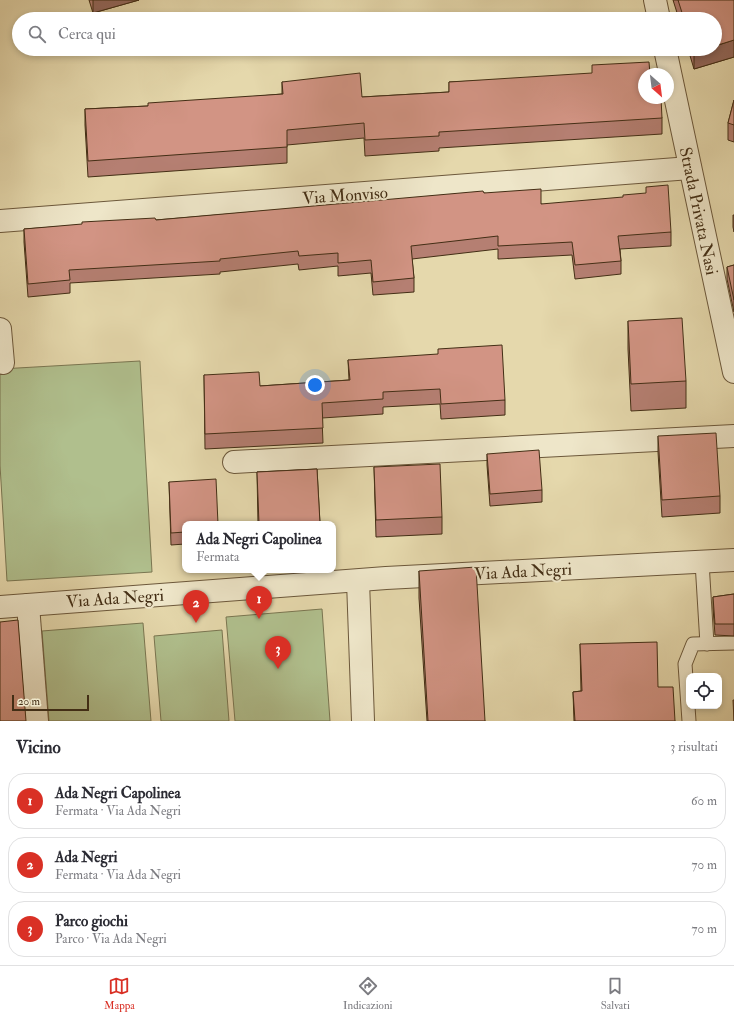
<!DOCTYPE html>
<html lang="it">
<head>
<meta charset="utf-8">
<style>
  :root { --surface:#fff; --page:#f7f7f7; --text:#2b2b33; --muted:#7c7c81; --line:#e1e1e2; --accent:#d93025 }
  body { margin:0; font-family:"IM FELL Double Pica",serif; background:var(--page); color:var(--text) }
  .controls { position:absolute; right:12px; bottom:12px; display:grid; overflow:hidden; border-radius:8px; box-shadow:0 2px 6px #0003 }
  .controls button { width:36px; height:36px; display:grid; place-items:center; padding:0; border:0; border-bottom:1px solid var(--line); background:var(--surface); color:var(--text); font:20px sans-serif }
  .compass { position:absolute; left:638px; top:68px; width:36px; height:36px; border-radius:50%; background:var(--surface); box-shadow:0 2px 6px #0003; rotate:152deg }
  .scale { position:absolute; left:12px; bottom:10px; width:77px; box-sizing:border-box; padding-left:4px; border:2px solid #432e15; border-top:0; font-size:11px; line-height:14px; white-space:nowrap; color:#432e15; -webkit-text-stroke:3px #eee6c9; paint-order:stroke }
  .you { position:absolute; left:315px; top:385px; width:14px; height:14px; margin:-10px; border:3px solid #fff; border-radius:50%; background:#1a73e8; box-shadow:0 0 0 6px #1a73e833 }
  .badge { display:grid; place-items:center; width:26px; height:26px; border-radius:50%; background:var(--accent); color:#fff; font-size:13px; font-weight:700 }
  .pin { position:absolute; translate:-50% -33px; filter:drop-shadow(0 1px 2px #0008) }
  .pin::after { content:''; position:absolute; top:21px; width:14px; height:12px; background:inherit; clip-path:polygon(0 0,100% 0,50% 100%) }
  .popup { position:absolute; left:182px; top:521px; width:154px; height:52px; box-sizing:border-box; display:grid; place-content:center; border-radius:8px; background:var(--surface); filter:drop-shadow(0 1px 3px #0005); font-size:13px; white-space:nowrap; color:var(--muted) }
  .popup b { font-size:15px; color:var(--text) }
  .popup::after { content:''; position:absolute; left:50%; top:100%; margin-left:-8px; border:8px solid transparent; border-top-color:var(--surface) }
  .list { margin:0; padding:0; list-style:none }
  h2 { display:flex; justify-content:space-between; align-items:center; height:52px; margin:0; padding:0 16px; font-size:17px }
  h2 small { font-size:13px; font-weight:400; color:var(--muted) }
  .list li { display:grid; grid-template-columns:26px 1fr auto; gap:12px; align-items:center; box-sizing:border-box; height:56px; margin:0 8px 8px; padding:0 8px; border:1px solid var(--line); border-radius:16px }
  .list b { display:block; font-size:15px; white-space:nowrap }
  .list p { margin:0; font-size:13px; white-space:nowrap; color:var(--muted) }
  .list em { font-size:13px; font-style:normal; color:var(--muted) }
  .icon { flex:none; width:22px; height:22px; fill:none; stroke:currentColor; stroke-width:2; stroke-linecap:round; stroke-linejoin:round }
  .map { position:relative; flex:none; width:734px; height:721px; overflow:hidden }
  .search { position:absolute; background:var(--surface); box-shadow:0 2px 6px #0003; left:12px; right:12px; top:12px; height:44px; display:flex; align-items:center; gap:10px; box-sizing:border-box; padding:0 14px; border-radius:22px; color:var(--muted); font-size:15px }
  .sheet { height:244px; background:var(--surface) }
  nav { display:flex; justify-content:space-around; align-items:center; box-sizing:border-box; height:56px; border-top:1px solid var(--line); background:var(--surface); font-size:11px; color:var(--muted) }
  nav a { display:grid; justify-items:center; gap:2px }
  nav .on { color:var(--accent) }
  .map>svg:first-child { display:block }
  .green { fill:#b0bf8d; stroke:#7a7651 }
  .lines { fill:none; stroke-linecap:round; stroke-linejoin:round }
  .service-casing { stroke:#6c583b; stroke-width:15 }
  .minor-casing { stroke:#6c583b; stroke-width:24 }
  .service { stroke:#eee6c9; stroke-width:13 }
  .minor { stroke:#eee6c9; stroke-width:22 }
  .wall { fill:#b57f72; stroke:#432e15 }
  .shaded-wall { fill:#93685c; stroke:#432e15 }
  .building { fill:#d29484; stroke:#432e15 }
  .labels { text-anchor:middle; stroke-width:4; stroke-linejoin:round; paint-order:stroke }
  .street-label { font-size:17px; fill:#432e15; stroke:#eee6c9 }
</style>
</head>
<body>
<div class="map">
<svg width="734" height="721" viewBox="0 0 734 721">
  <rect width="100%" height="100%" fill="#e5d8ac"/>
  <filter id="stains"><feTurbulence type="fractalNoise" baseFrequency=".005" numOctaves="4"/><feColorMatrix values="0 0 0 0 .2 0 0 0 0 .09 0 0 0 0 .02 0 0 0 .5 -.17"/></filter>
  <radialGradient id="worn" r=".72"><stop offset=".6" stop-color="#630" stop-opacity="0"/><stop offset="1" stop-color="#630" stop-opacity=".3"/></radialGradient>
  <!-- green -->
  <g class="green">
    <polygon points="140,361 152,572 7,581 0,465 0,369"/>
    <polygon points="322,609 330,721 235,721 226,617"/>
    <polygon points="143,623 151,721 49,721 42,631"/>
    <polygon points="222,630 229,721 161,721 154,636"/>
  </g>
  <g class="lines">
    <defs>
      <g id="service">
        <polyline points="702,562 707,644"/>
        <polyline points="689,721 685,664 693,644 734,643"/>
      </g>
      <g id="minor">
        <polyline points="655,0 659,19"/>
        <polyline points="665,49 734,372"/>
        <polyline points="0,221 690,168"/>
        <polyline points="0,329 3,363"/>
        <polyline points="234,462 734,436"/>
        <polyline points="358,581 363,721"/>
        <polyline points="28,605 37,721"/>
        <polyline points="0,607 386,578 734,560"/>
      </g>
    </defs>
    <!-- service casing -->
    <use href="#service" class="service-casing"/>
    <!-- minor casing -->
    <use href="#minor" class="minor-casing"/>
    <!-- service -->
    <use href="#service" class="service"/>
    <!-- minor -->
    <use href="#minor" class="minor"/>
  </g>
  <!-- wall -->
  <g class="wall">
    <polygon points="89,0 139,0 93,13"/>
    <polygon points="673,0 734,0 734,57 694,69 688,49 715,49 715,19 679,19"/>
    <polygon points="644,74 662,118 662,134 439,148 439,151 365,156 364,138 287,145 287,163 88,177 85,125 85,109 148,106 282,94 282,82 362,97 449,92 449,82"/>
    <polygon points="734,100 734,142 728,140 728,123"/>
    <polygon points="484,193 541,204 671,232 671,246 620,249 621,261 621,274 575,279 572,255 498,259 498,249 412,259 414,278 414,292 373,295 371,273 338,276 338,266 299,270 298,264 220,272 220,274 70,283 70,293 28,297 24,242 24,229 156,220"/>
    <polygon points="733,215 734,215 734,232 733,227"/>
    <polygon points="734,265 734,312 727,279 727,267"/>
    <polygon points="628,321 686,381 686,408 631,411 628,349"/>
    <polygon points="348,360 505,400 505,415 441,419 440,404 383,407 383,414 322,418 323,443 205,449 204,375 260,386 349,380"/>
    <polygon points="658,436 720,496 720,513 662,517 658,452"/>
    <polygon points="487,454 542,490 542,502 490,506 487,465"/>
    <polygon points="374,467 442,517 442,534 376,537"/>
    <polygon points="317,469 320,524 258,524 257,472"/>
    <polygon points="169,482 185,524 185,544 171,545"/>
    <polygon points="419,571 485,721 427,721 419,598"/>
    <polygon points="734,594 734,636 715,635 713,608 713,597"/>
    <polygon points="580,644 658,687 675,721 574,721 573,692 581,691"/>
  </g>
  <!-- shaded-wall -->
  <g class="shaded-wall">
    <polygon points="93,0 139,0 93,13"/>
    <polygon points="734,40 734,57 694,69 694,53 706,49 715,49 715,46"/>
  </g>
  <!-- building -->
  <g class="building">
    <polygon points="678,0 734,0 734,40 715,46 715,19 684,19"/>
    <polygon points="693,49 706,49 694,53"/>
    <polygon points="649,62 650,74 644,74 644,98 661,98 662,118 439,132 439,136 365,140 364,123 287,130 287,147 88,161 85,109 148,106 148,103 283,94 282,82 360,73 362,97 449,92 449,82 592,73 592,65"/>
    <polygon points="734,100 734,125 728,123"/>
    <polygon points="668,185 671,232 618,236 621,261 575,265 572,242 498,246 498,236 411,246 414,278 373,282 371,260 338,263 338,253 299,256 298,251 220,259 220,261 69,270 70,280 28,284 24,229 82,224 82,222 155,218 156,220 483,191 484,193 541,189 541,204 623,197 623,195 646,193 646,187"/>
    <polygon points="734,265 734,300 727,267"/>
    <polygon points="682,318 686,381 631,384 628,321"/>
    <polygon points="502,345 505,400 441,404 440,389 383,392 383,399 322,403 323,428 205,434 204,375 259,372 260,386 350,380 348,360 438,354 438,349"/>
    <polygon points="716,433 720,496 662,500 658,436"/>
    <polygon points="539,450 542,490 490,494 487,454"/>
    <polygon points="440,464 442,517 376,520 374,467"/>
    <polygon points="317,469 320,523 291,524 259,524 257,472"/>
    <polygon points="216,479 218,524 185,524 185,532 171,533 169,482"/>
    <polygon points="476,567 485,721 428,721 419,571"/>
    <polygon points="734,594 734,624 715,624 713,597"/>
    <polygon points="18,620 26,721 0,721 0,622"/>
    <polygon points="657,642 658,687 673,687 675,721 575,721 573,692 582,691 580,644"/>
    <polygon points="733,700 734,700 734,721"/>
  </g>
  <g class="labels">
    <!-- street labels -->
    <g class="street-label">
      <text transform="translate(345 195) rotate(-4)" y="6">Via Monviso</text>
      <text transform="translate(699 211) rotate(78)" y="6">Strada Privata Nasi</text>
      <text transform="translate(523 571) rotate(-3)" y="6">Via Ada Negri</text>
      <text transform="translate(115 598) rotate(-4)" y="6">Via Ada Negri</text>
    </g>
  </g>
  <rect width="100%" height="100%" filter="url(#stains)"/>
  <rect width="100%" height="100%" fill="url(#worn)"/>
</svg>
<div class="controls">
<button><svg class="icon" aria-label="locate" viewBox="0 0 24 24"><circle cx="12" cy="12" r="6"/><path d="M12 2v4M12 18v4M2 12h4M18 12h4"/></svg></button>
</div>
<svg class="compass" viewBox="-18 -18 36 36"><path d="M0-13l5 13h-10z" fill="#e53935"/><path d="M0 13l5-13h-10z" fill="#7c7c81"/></svg>
<div class="scale">20 m</div>
<div class="you"></div>
<div class="pin badge" style="left:259px;top:619px">1</div>
<div class="popup"><b>Ada Negri Capolinea</b>Fermata</div>
<div class="pin badge" style="left:196px;top:623px">2</div>
<div class="pin badge" style="left:278px;top:669px">3</div>
<div class="search"><svg class="icon" aria-label="search" viewBox="0 0 24 24"><circle cx="10" cy="10" r="6"/><path d="M15 15l6 6"/></svg>Cerca qui</div>
</div>
<section class="sheet">
<h2>Vicino<small>3 risultati</small></h2>
<ul class="list">
<li><span class="badge">1</span><div><b>Ada Negri Capolinea</b><p>Fermata · Via Ada Negri</p></div><em>60 m</em></li>
<li><span class="badge">2</span><div><b>Ada Negri</b><p>Fermata · Via Ada Negri</p></div><em>70 m</em></li>
<li><span class="badge">3</span><div><b>Parco giochi</b><p>Parco · Via Ada Negri</p></div><em>70 m</em></li>
</ul>
</section>
<nav>
<a class="on"><svg class="icon" aria-label="map" viewBox="0 0 24 24"><path d="M3 6l6-2 6 2 6-2v14l-6 2-6-2-6 2zM9 4v14M15 6v14"/></svg>Mappa</a>
<a><svg class="icon" aria-label="directions" viewBox="0 0 24 24"><path d="M12 3l9 9-9 9-9-9zM9 14v-3h6M13 9l2 2-2 2"/></svg>Indicazioni</a>
<a><svg class="icon" aria-label="saved" viewBox="0 0 24 24"><path d="M7 4h10v16l-5-4-5 4z"/></svg>Salvati</a>
</nav>
</body>
</html>
